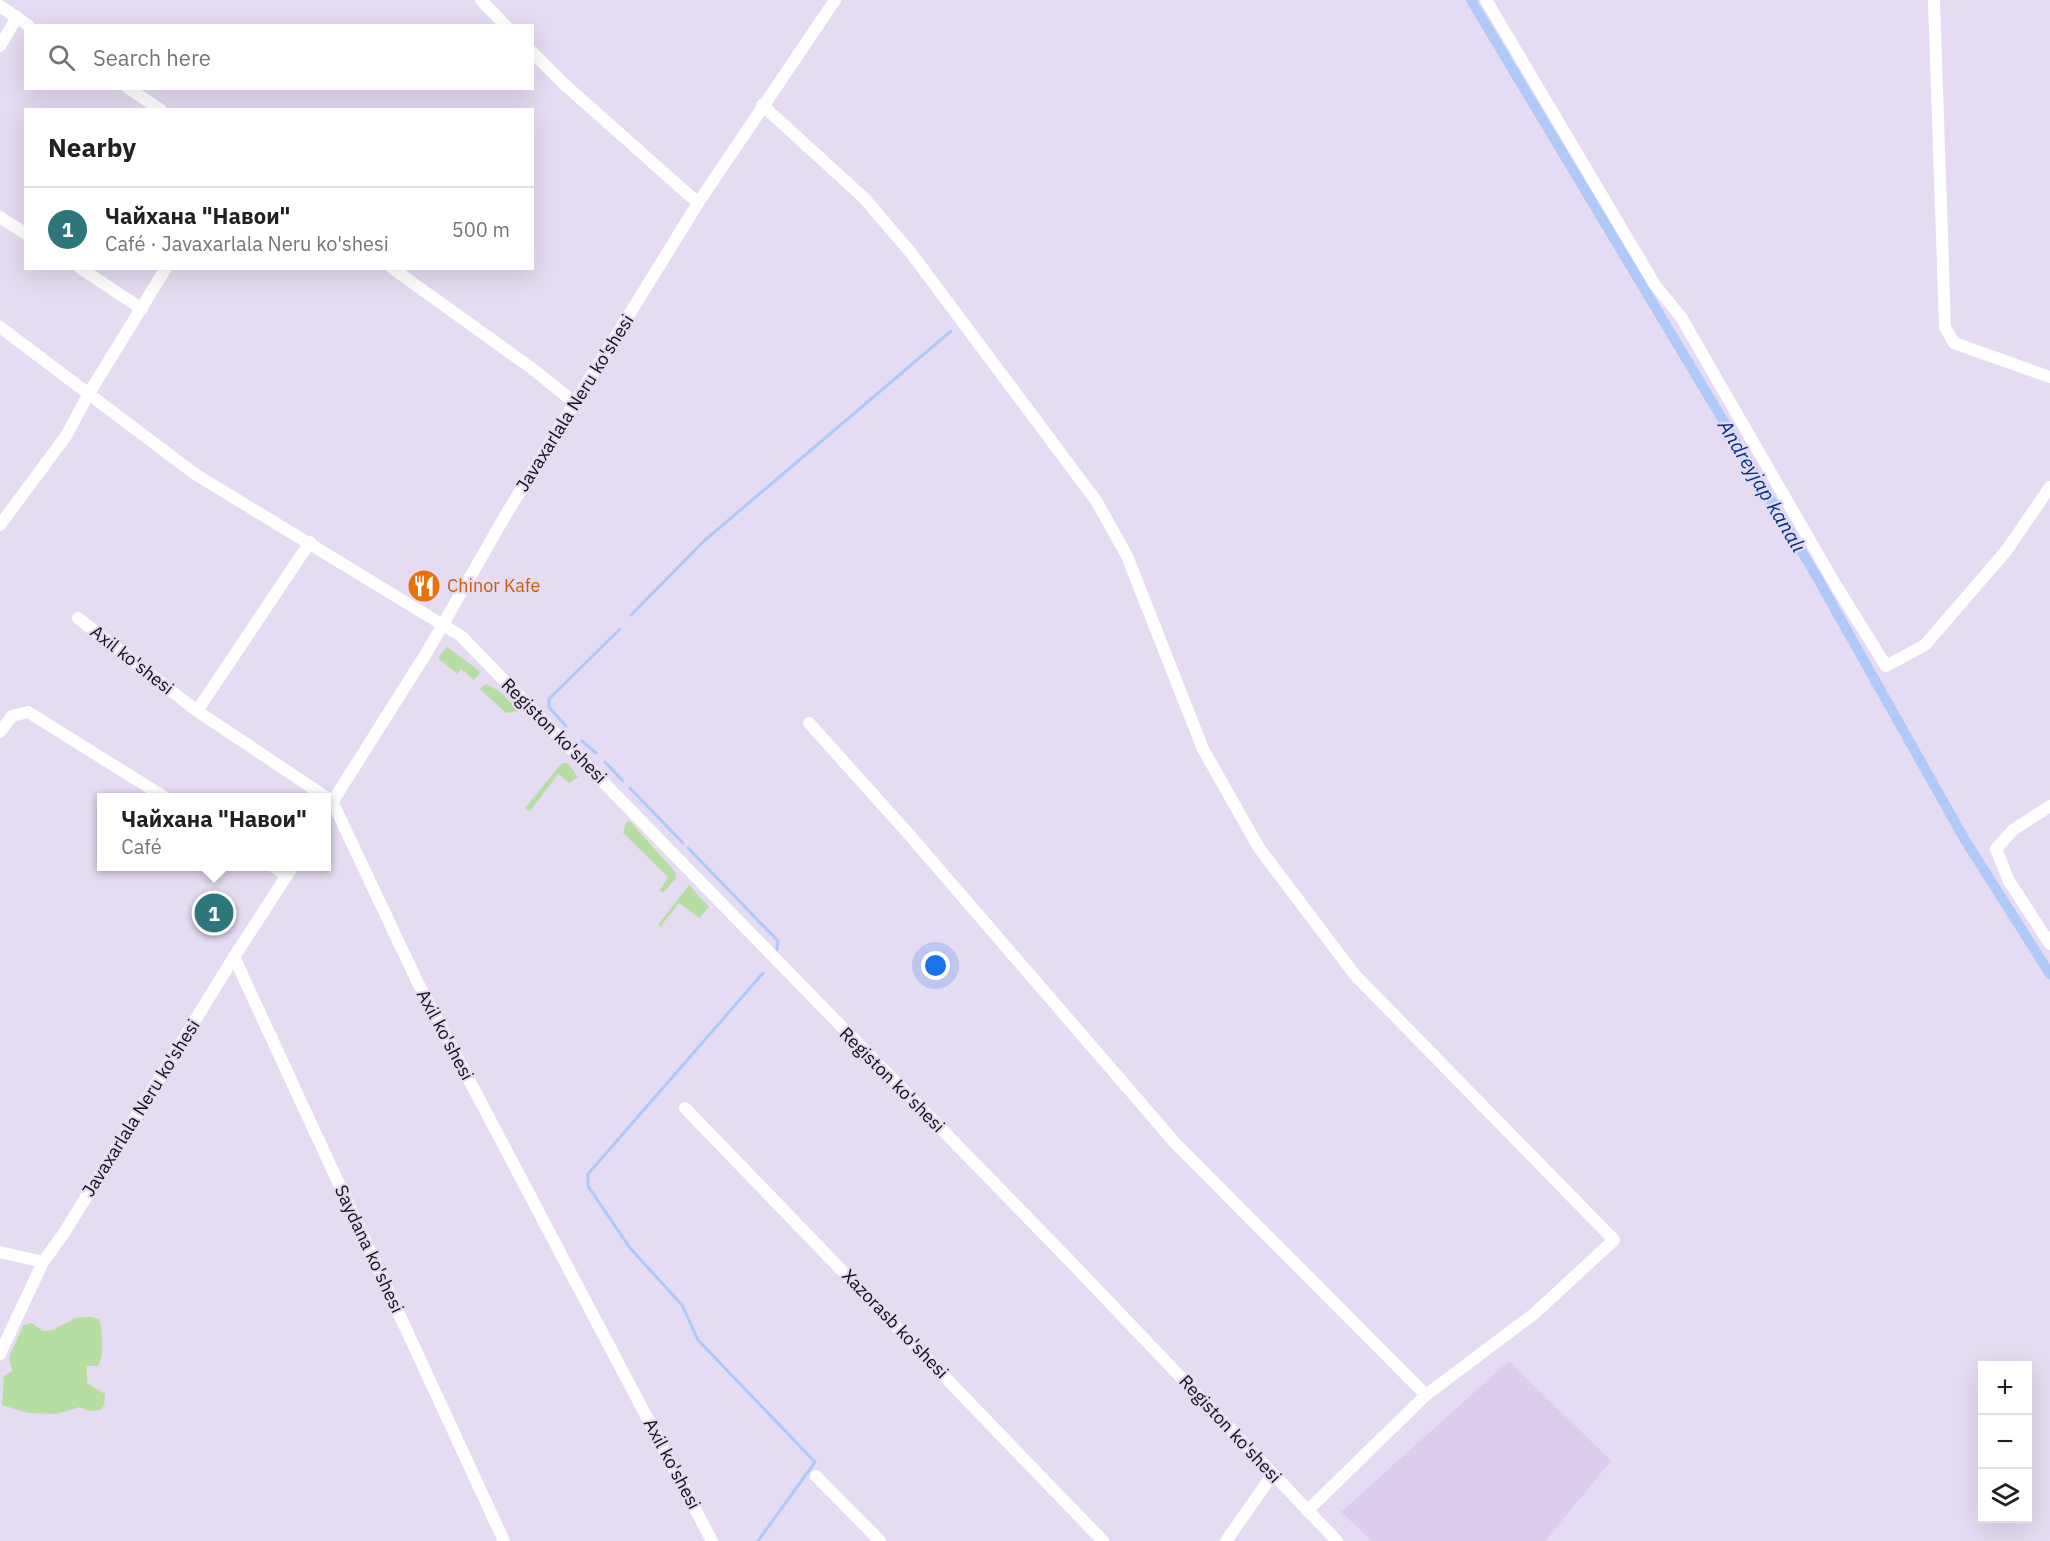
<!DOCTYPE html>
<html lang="en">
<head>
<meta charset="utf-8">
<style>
  :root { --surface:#fff; --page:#f2f2f2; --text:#202124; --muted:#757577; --line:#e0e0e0; --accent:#2d777b }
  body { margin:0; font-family:"IBM Plex Sans",sans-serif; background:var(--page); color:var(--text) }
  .controls { position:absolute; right:18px; bottom:18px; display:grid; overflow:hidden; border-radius:0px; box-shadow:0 6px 24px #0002 }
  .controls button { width:54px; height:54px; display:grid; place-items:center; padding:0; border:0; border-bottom:2px solid var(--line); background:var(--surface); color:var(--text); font:30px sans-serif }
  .you { position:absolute; left:936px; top:966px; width:21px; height:21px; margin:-15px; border:4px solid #fff; border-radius:50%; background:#1a73e8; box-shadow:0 0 0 9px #1a73e833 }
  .badge { display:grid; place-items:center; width:39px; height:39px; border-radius:50%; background:var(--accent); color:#fff; font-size:20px; font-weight:700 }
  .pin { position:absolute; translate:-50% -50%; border:3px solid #fff; box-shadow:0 2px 6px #0006 }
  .popup { position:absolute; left:97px; top:793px; width:234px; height:78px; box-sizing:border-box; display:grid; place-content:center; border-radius:0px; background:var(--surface); filter:drop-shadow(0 2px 4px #0005); font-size:20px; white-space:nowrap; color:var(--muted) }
  .popup b { font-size:22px; color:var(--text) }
  .popup::after { content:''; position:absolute; left:50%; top:100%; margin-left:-12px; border:12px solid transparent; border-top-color:var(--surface) }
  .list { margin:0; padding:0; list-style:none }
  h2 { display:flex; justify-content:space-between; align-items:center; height:78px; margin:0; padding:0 24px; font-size:26px }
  h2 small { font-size:20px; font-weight:400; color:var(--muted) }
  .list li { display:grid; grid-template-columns:39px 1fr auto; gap:18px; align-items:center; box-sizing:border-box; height:84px; padding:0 24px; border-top:2px solid var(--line) }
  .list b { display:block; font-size:22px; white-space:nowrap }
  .list p { margin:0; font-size:20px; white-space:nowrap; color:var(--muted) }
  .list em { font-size:20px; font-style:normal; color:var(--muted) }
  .icon { flex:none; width:33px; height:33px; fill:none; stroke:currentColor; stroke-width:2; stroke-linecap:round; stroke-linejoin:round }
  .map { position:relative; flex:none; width:2050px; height:1541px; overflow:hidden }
  .search { position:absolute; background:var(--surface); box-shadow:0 6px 24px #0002; left:24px; top:24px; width:510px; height:66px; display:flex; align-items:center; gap:15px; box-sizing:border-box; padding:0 21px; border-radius:0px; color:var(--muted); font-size:22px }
  .panel { position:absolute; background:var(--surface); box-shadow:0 6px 24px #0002; left:24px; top:108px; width:510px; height:162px; border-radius:0px }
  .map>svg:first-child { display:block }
  .built { fill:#dbcdeb }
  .green { fill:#b6dea2 }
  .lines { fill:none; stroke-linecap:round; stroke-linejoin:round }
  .stream { stroke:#afcaf8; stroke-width:3 }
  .canal { stroke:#afcaf8; stroke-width:10 }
  .minor { stroke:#fff; stroke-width:12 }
  .labels { text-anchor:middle; stroke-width:4.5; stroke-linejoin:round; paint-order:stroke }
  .street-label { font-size:18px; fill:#130f17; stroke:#e5dbf2 }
  .food-label { font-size:18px; fill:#c56008; stroke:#e5dbf2; text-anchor:start }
  .water-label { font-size:20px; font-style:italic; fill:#013589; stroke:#e5dbf2 }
</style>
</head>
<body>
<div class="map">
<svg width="2050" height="1541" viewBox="0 0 2050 1541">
  <rect width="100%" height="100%" fill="#e5dbf2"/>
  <!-- built -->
  <polygon class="built" points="1509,1361 1611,1461 1545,1541 1372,1541 1341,1512"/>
  <!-- green -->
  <g class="green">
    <polygon points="447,647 478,670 480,673 474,680 461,669 457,674 438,658"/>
    <polygon points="486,684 499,691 520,711 506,713 480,689"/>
    <polygon points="562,763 568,763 578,777 569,783 558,774 530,811 525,808"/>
    <polygon points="630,821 675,872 676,878 663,893 660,890 668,877 623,833 626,823"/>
    <polygon points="689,885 709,907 699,918 679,903 660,927 658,925"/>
    <path d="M91,1317L100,1320C102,1335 105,1353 98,1366H87V1383L105,1394L104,1406L100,1410L88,1411L80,1407L56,1414L28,1413L2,1405L4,1376L12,1371L9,1357L23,1326L31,1323L43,1331L53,1330L75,1318Z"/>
  </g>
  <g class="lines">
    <!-- stream -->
    <g class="stream">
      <polyline points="631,615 704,541 951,331"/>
      <polyline points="566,726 549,707 549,699 620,629"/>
      <polyline points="582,741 596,753"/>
      <polyline points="605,762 623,781"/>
      <polyline points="630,788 683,843"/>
      <polyline points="688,848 778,941 777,950"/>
      <polyline points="758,1541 815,1462 698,1340 682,1305 630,1248 588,1186 588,1174 763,973"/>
    </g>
    <!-- canal -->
    <polyline class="canal" points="1471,0 1814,572 1965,840 2050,974"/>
    <!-- minor -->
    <g class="minor">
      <polyline points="481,0 506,26"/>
      <polyline points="1486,0 1655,285 1681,317 1835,584 1886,666 1925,645 2006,551 2050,487"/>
      <polyline points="1934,0 1945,327 1954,343 2050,377"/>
      <polyline points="0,6 29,26"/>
      <polyline points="0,46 17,17"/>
      <polyline points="532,52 564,84 698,203"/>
      <polyline points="128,88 161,110"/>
      <polyline points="762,105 864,198 911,253 1097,502 1127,556 1203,749 1259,848 1355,975 1614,1240 1535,1313 1426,1395 1307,1511"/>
      <polyline points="0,217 26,234"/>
      <polyline points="80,268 142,309"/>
      <polyline points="392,268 534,370 575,403"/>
      <polyline points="0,327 195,474 461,636 1068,1259 1337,1541"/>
      <polyline points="0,525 66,436 88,395 166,268"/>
      <polyline points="78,618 197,711 332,801 417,981 712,1541"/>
      <polyline points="197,711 310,542"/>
      <polyline points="809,723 906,831 1176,1144 1426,1395"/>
      <polyline points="0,732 12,716 28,712 166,798"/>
      <polyline points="2050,806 2013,830 1996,849 2009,881 2050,944"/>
      <polyline points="326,812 427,652 508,511 698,203 835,0"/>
      <polyline points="273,866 287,876"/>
      <polyline points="234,957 504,1541"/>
      <polyline points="685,1108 1103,1541"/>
      <polyline points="0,1252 43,1262"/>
      <polyline points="0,1354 43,1262 64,1233 234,957 293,866"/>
      <polyline points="816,1476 880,1541"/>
      <polyline points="1226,1541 1273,1474"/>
    </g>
  </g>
  <!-- icons -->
  <defs>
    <symbol id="restaurant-disc" viewBox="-11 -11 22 22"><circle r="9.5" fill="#e8710a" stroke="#e5dbf2"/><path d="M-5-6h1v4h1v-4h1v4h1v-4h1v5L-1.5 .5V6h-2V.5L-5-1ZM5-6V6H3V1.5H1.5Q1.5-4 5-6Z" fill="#fff"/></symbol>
  </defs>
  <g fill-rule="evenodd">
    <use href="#restaurant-disc" x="405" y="567" width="38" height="38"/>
  </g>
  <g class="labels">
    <!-- street labels -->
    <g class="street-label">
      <text transform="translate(575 403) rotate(-58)" y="6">Javaxarlala Neru ko'shesi</text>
      <text transform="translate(132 660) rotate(38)" y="6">Axil ko'shesi</text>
      <text transform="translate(554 731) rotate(45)" y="6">Registon ko'shesi</text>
      <text transform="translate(445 1035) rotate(62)" y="6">Axil ko'shesi</text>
      <text transform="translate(892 1080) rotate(45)" y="6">Registon ko'shesi</text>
      <text transform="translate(141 1108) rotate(-58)" y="6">Javaxarlala Neru ko'shesi</text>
      <text transform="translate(369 1249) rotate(65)" y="6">Saydana ko'shesi</text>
      <text transform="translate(895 1324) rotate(46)" y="6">Xazorasb ko'shesi</text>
      <text transform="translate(1230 1429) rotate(47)" y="6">Registon ko'shesi</text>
      <text transform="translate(672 1464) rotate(62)" y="6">Axil ko'shesi</text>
    </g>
    <!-- food labels -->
    <g class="food-label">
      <text x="447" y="592">Chinor Kafe</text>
    </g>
    <!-- water labels -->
    <g class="water-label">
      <text transform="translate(1762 486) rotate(59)" y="7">Andreyjap kanalı</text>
    </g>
  </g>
</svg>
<div class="controls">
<button>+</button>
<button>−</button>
<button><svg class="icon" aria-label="layers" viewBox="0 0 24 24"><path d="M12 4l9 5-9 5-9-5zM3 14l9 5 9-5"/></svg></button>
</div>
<div class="you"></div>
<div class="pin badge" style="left:214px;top:913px">1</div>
<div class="popup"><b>Чайхана &quot;Навои&quot;</b>Café</div>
<div class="search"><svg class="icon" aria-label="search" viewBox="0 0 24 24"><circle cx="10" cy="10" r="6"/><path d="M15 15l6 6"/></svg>Search here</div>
<section class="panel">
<h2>Nearby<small></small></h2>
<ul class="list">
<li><span class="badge">1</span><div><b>Чайхана &quot;Навои&quot;</b><p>Café · Javaxarlala Neru ko'shesi</p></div><em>500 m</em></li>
</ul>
</section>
</div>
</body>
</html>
